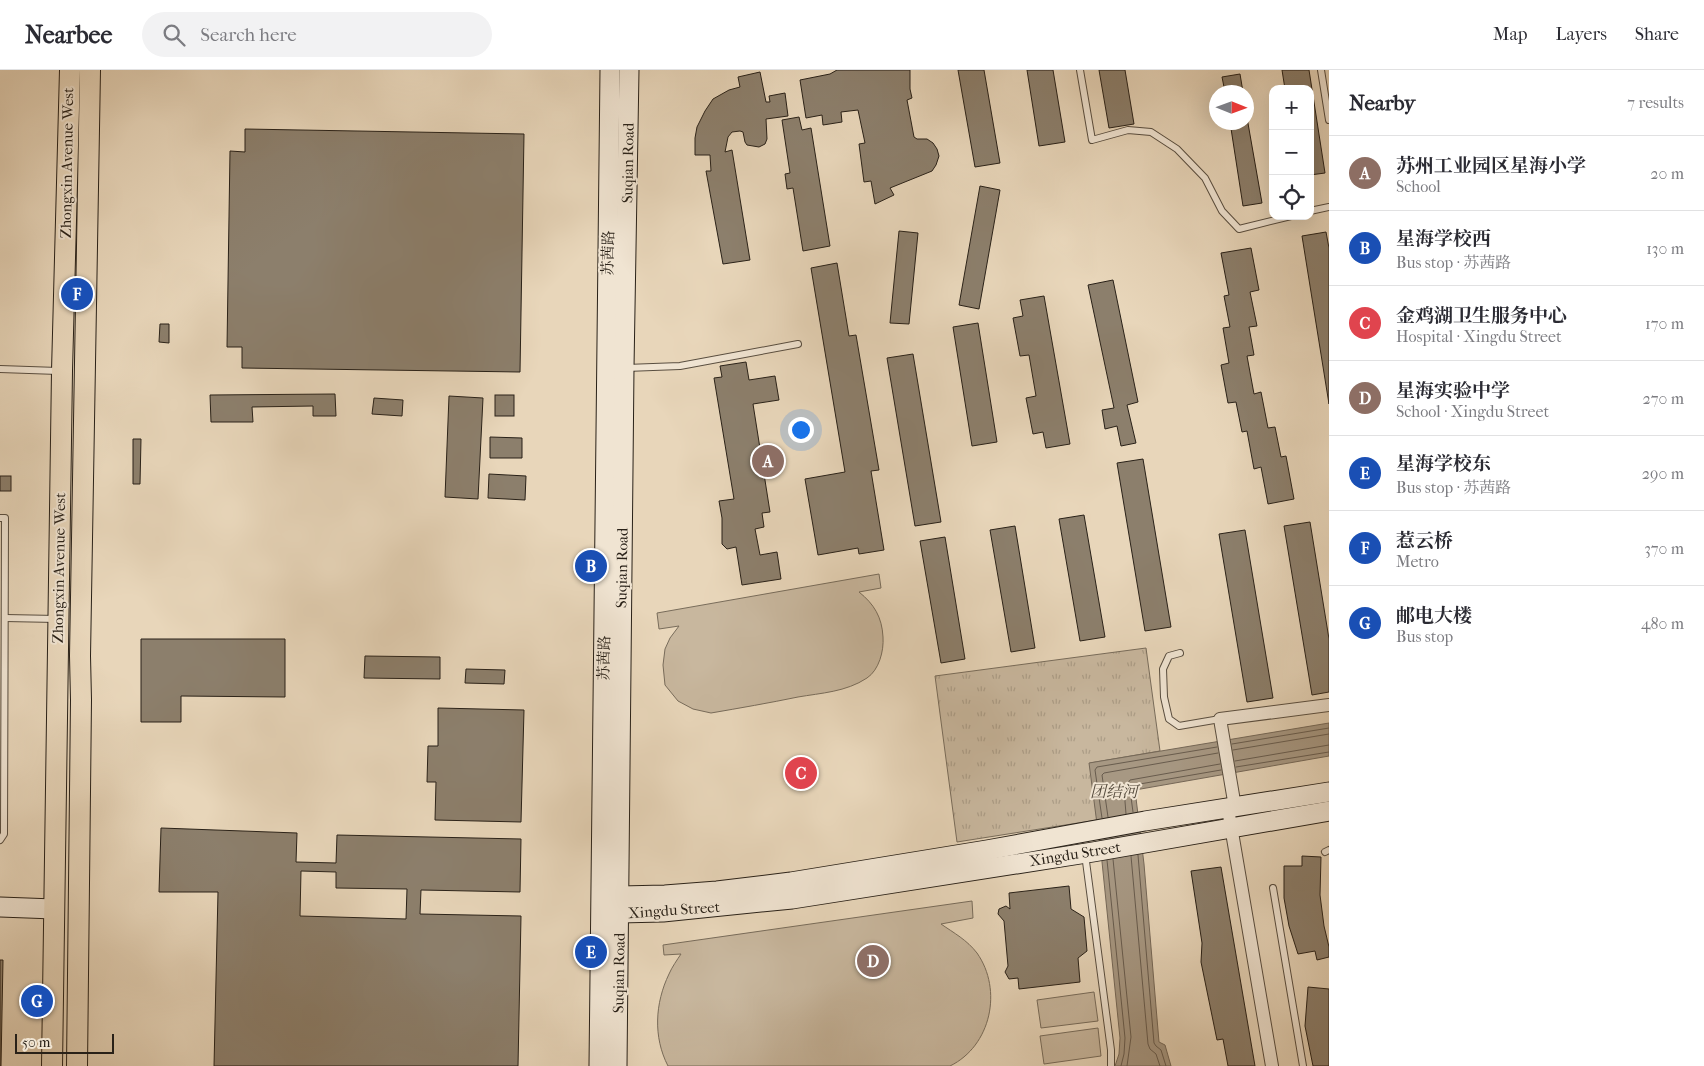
<!DOCTYPE html>
<html lang="en">
<head>
<meta charset="utf-8">
<style>
  :root { --surface:#fff; --page:#f2f2f3; --text:#2b2b33; --muted:#7c7c81; --line:#e1e1e2; --accent:#db2777 }
  body { margin:0; font-family:"IM FELL French Canon","Noto Serif SC",serif; background:var(--page); color:var(--text) }
  .controls { position:absolute; right:15px; top:15px; display:grid; overflow:hidden; border-radius:10px; box-shadow:0 5px 20px #0002 }
  .controls button { width:45px; height:45px; display:grid; place-items:center; padding:0; border:0; border-bottom:1px solid var(--line); background:var(--surface); color:var(--text); font:25px sans-serif }
  .compass { position:absolute; left:1209px; top:15px; width:45px; height:45px; border-radius:50%; background:var(--surface); box-shadow:0 5px 20px #0002; rotate:91deg }
  .scale { position:absolute; left:15px; bottom:12px; width:99px; box-sizing:border-box; padding-left:5px; border:2px solid #292118; border-top:0; font-size:14px; line-height:18px; white-space:nowrap; color:#292118; -webkit-text-stroke:4px #f0e4d2; paint-order:stroke }
  .you { position:absolute; left:800px; top:359px; width:18px; height:18px; margin:-12px; border:4px solid #fff; border-radius:50%; background:#1a73e8; box-shadow:0 0 0 8px #1a73e833 }
  .badge { display:grid; place-items:center; width:32px; height:32px; border-radius:50%; background:var(--accent); color:#fff; font-size:16px; font-weight:700 }
  .pin { position:absolute; translate:-50% -50%; border:2px solid #fff; box-shadow:0 1px 5px #0006 }
  .list { margin:0; padding:0; list-style:none }
  h2 { display:flex; justify-content:space-between; align-items:center; height:65px; margin:0; padding:0 20px; font-size:21px }
  h2 small { font-size:16px; font-weight:400; color:var(--muted) }
  .list li { display:grid; grid-template-columns:32px 1fr auto; gap:15px; align-items:center; box-sizing:border-box; height:75px; padding:0 20px; border-top:1px solid var(--line) }
  .list b { display:block; font-size:19px; white-space:nowrap }
  .list p { margin:0; font-size:16px; white-space:nowrap; color:var(--muted) }
  .list em { font-size:16px; font-style:normal; color:var(--muted) }
  .icon { flex:none; width:28px; height:28px; fill:none; stroke:currentColor; stroke-width:2; stroke-linecap:round; stroke-linejoin:round }
  .map { position:relative; flex:none; width:1329px; height:996px; overflow:hidden }
  header { display:flex; align-items:center; gap:30px; box-sizing:border-box; height:70px; padding:0 25px; background:var(--surface); border-bottom:1px solid var(--line) }
  header strong { font-size:24px }
  nav { display:flex; gap:28px; margin-inline-start:auto; font-size:18px }
  .search { width:350px; height:45px; background:var(--page); display:flex; align-items:center; gap:12px; box-sizing:border-box; padding:0 18px; border-radius:28px; color:var(--muted); font-size:19px }
  main { display:flex }
  aside { flex:1; background:var(--surface) }
  .map>svg:first-child { display:block }
  .grass { fill:url(#grass-tufts); stroke:#786c5b }
  .garden { fill:#c8b79e; stroke:#786c5b }
  .water { fill:#a79883; stroke:#756858 }
  .lines { fill:none; stroke-linecap:round; stroke-linejoin:round }
  .shore { stroke:#685c4e; stroke-width:1 }
  .building { fill:#8c7f6c; stroke:#292118; fill-rule:evenodd }
  .lane-casing { stroke:#594e40; stroke-width:8 }
  .street-casing { stroke:#594e40; stroke-width:14 }
  .secondary-casing { stroke:#292118; stroke-width:21 }
  .primary-casing { stroke:#292118; stroke-width:22 }
  .lane { stroke:#f0e4d2; stroke-width:6 }
  .street { stroke:#f0e4d2; stroke-width:12 }
  .secondary { stroke:#f0e4d2; stroke-width:19 }
  .primary { stroke:#e8d6ba; stroke-width:20 }
  .labels { text-anchor:middle; stroke-width:4; stroke-linejoin:round; paint-order:stroke }
  .street-label { font-size:15px; fill:#292118; stroke:#f0e4d2 }
  .water-label { font-size:16px; font-style:italic; fill:#554b3d; stroke:#f0e4d2 }
</style>
</head>
<body>
<header>
<strong>Nearbee</strong>
<div class="search"><svg class="icon" aria-label="search" viewBox="0 0 24 24"><circle cx="10" cy="10" r="6"/><path d="M15 15l6 6"/></svg>Search here</div>
<nav><a>Map</a><a>Layers</a><a>Share</a></nav>
</header>
<main>
<div class="map">
<svg width="1329" height="996" viewBox="0 0 1329 996">
  <defs>
    <pattern id="grass-tufts" width="24" height="20" patternUnits="userSpaceOnUse" patternTransform="scale(1.25)"><rect width="24" height="20" fill="#c8b79e"/><path d="M3 7l-1-3M5 7V3M7 7l1-3M15 17l-1-3M17 17v-4M19 17l1-3" fill="none" stroke="#ac9d87"/></pattern>
  </defs>
  <rect width="100%" height="100%" fill="#e8d6ba"/>
  <filter id="stains"><feTurbulence type="fractalNoise" baseFrequency=".004" numOctaves="4"/><feColorMatrix values="0 0 0 0 .2 0 0 0 0 .09 0 0 0 0 .02 0 0 0 .5 -.17"/></filter>
  <radialGradient id="worn" r=".72"><stop offset=".6" stop-color="#630" stop-opacity="0"/><stop offset="1" stop-color="#630" stop-opacity=".3"/></radialGradient>
  <!-- grass -->
  <polygon class="grass" points="1146,578 1160,681 1090,693 1097,750 957,772 935,606"/>
  <!-- garden -->
  <g class="garden">
    <path d="M879,504L881,518L859,522C874,534 882,547 883,567C884,581 879,600 867,608C846,622 821,623 798,627C769,633 740,638 711,643L693,639L678,631L665,615L663,595L665,579L670,568L679,556L659,559L657,543Z"/>
    <path d="M972,831L973,848L941,854C954,863 967,870 977,883C1003,920 991,976 950,996H668C653,967 655,933 669,904C672,897 677,890 681,884L664,885L663,875Z"/>
    <polygon points="1094,922 1098,951 1041,958 1037,930"/>
    <polygon points="1098,958 1101,986 1044,994 1040,966"/>
  </g>
  <!-- water -->
  <polygon class="water" points="1329,653 1329,686 1135,720 1144,794 1159,972 1165,975 1171,996 1115,996 1119,984 1120,968 1102,792 1089,693"/>
  <g class="lines">
    <!-- shore -->
    <g class="shore">
      <polyline points="1232,674 1329,658"/>
      <polyline points="1233,680 1329,664"/>
      <polyline points="1235,691 1329,675"/>
      <polyline points="1236,697 1329,682"/>
      <polyline points="1133,742 1130,720 1134,715 1221,700"/>
      <polyline points="1126,744 1124,719 1130,710 1220,694"/>
      <polyline points="1108,747 1102,705 1104,703 1218,683"/>
      <polyline points="1102,748 1095,700 1097,697 1217,677"/>
      <polyline points="1138,785 1154,973 1156,976 1161,980 1166,996"/>
      <polyline points="1131,786 1148,974 1150,979 1156,984 1160,996"/>
      <polyline points="1113,789 1131,967 1127,996"/>
      <polyline points="1107,790 1125,968 1124,984 1121,996"/>
    </g>
  </g>
  <!-- building -->
  <g class="building">
    <polygon points="837,0 910,0 910,19 912,28 907,30 914,67 917,69 927,69 933,73 937,79 939,86 936,95 932,101 890,118 894,125 875,134 871,111 864,112 859,74 865,73 858,40 841,42 842,52 823,55 822,45 806,48 800,10 830,4"/>
    <polygon points="958,0 984,0 1000,93 975,97"/>
    <polygon points="1027,0 1053,0 1065,72 1039,76"/>
    <polygon points="1099,0 1125,0 1134,54 1109,58"/>
    <polygon points="1282,0 1309,0 1325,103 1310,105 1310,19 1285,19"/>
    <polygon points="760,2 766,32 770,32 769,26 785,23 788,46 766,49 767,69 765,74 759,77 747,75 745,72 743,62 740,61 732,62 728,67 725,82 732,80 750,190 723,194 706,101 711,101 710,85 695,85 695,68 697,57 705,41 713,29 729,20 740,17 738,7"/>
    <polygon points="1240,4 1243,22 1225,22 1222,7"/>
    <polygon points="1246,42 1262,133 1243,136 1230,52 1246,52"/>
    <polygon points="799,47 802,60 811,58 830,176 803,181 793,118 787,119 785,104 790,103 782,50"/>
    <polygon points="245,59 524,64 520,302 242,298 242,277 227,277 230,81 245,82"/>
    <polygon points="980,116 1000,120 979,239 959,235"/>
    <polygon points="899,161 918,163 909,254 890,253"/>
    <polygon points="1326,162 1329,178 1329,334 1302,166"/>
    <polygon points="1251,178 1259,220 1250,222 1257,256 1249,257 1254,285 1247,286 1254,324 1261,322 1268,358 1275,357 1281,387 1286,386 1294,429 1268,434 1261,397 1254,399 1247,361 1242,362 1236,332 1228,333 1221,295 1229,293 1223,258 1230,257 1224,226 1229,225 1221,183"/>
    <polygon points="837,193 849,266 856,265 879,400 871,401 884,480 859,484 858,478 818,485 805,409 845,402 811,198"/>
    <polygon points="1113,210 1138,332 1127,335 1136,373 1121,376 1117,356 1105,359 1102,340 1114,338 1088,215"/>
    <polygon points="1044,226 1070,374 1046,378 1043,362 1033,364 1026,328 1036,326 1029,285 1020,286 1013,248 1023,246 1020,230"/>
    <polygon points="978,253 997,372 972,376 953,257"/>
    <polygon points="160,254 169,254 169,273 159,272"/>
    <polygon points="913,284 941,452 915,456 887,288"/>
    <polygon points="746,292 749,310 775,306 779,330 753,334 770,442 762,443 764,457 755,459 760,485 777,482 781,509 742,515 736,477 727,479 722,474 722,448 719,431 734,429 714,308 722,307 720,296"/>
    <polygon points="335,324 336,346 313,346 313,336 252,337 253,352 211,352 210,325"/>
    <rect x="495" y="325" width="19" height="21"/>
    <polygon points="449,326 483,328 478,429 445,427"/>
    <polygon points="374,328 403,330 402,346 372,344"/>
    <polygon points="490,367 522,368 522,388 490,388"/>
    <polygon points="133,369 141,369 140,414 133,414"/>
    <polygon points="1143,389 1171,557 1145,561 1117,393"/>
    <polygon points="489,404 526,406 525,430 488,428"/>
    <rect x="0" y="406" width="11" height="15"/>
    <polygon points="1084,445 1105,567 1080,571 1059,449"/>
    <polygon points="1310,452 1329,569 1329,622 1312,625 1284,456"/>
    <polygon points="1015,456 1035,578 1011,582 990,460"/>
    <polygon points="1245,460 1273,628 1247,632 1219,464"/>
    <polygon points="945,467 965,589 941,593 920,471"/>
    <polygon points="141,569 285,569 285,627 181,626 181,652 141,652"/>
    <polygon points="365,586 440,587 440,609 364,608"/>
    <polygon points="466,599 505,600 504,614 465,613"/>
    <polygon points="438,638 524,640 521,752 435,750 436,712 427,712 428,676 438,676"/>
    <path d="M161,758L297,763L296,792L336,793L337,765L521,769L520,822L421,820L420,844L521,846L518,996H214L218,822H159ZM301,801L336,802V818L407,819L406,849L300,846Z"/>
    <polygon points="1302,786 1321,787 1320,825 1324,856 1329,877 1329,887 1317,890 1315,881 1298,884 1289,856 1284,828 1284,796 1302,796"/>
    <polygon points="1221,797 1255,996 1228,996 1223,969 1217,970 1201,892 1202,873 1191,801"/>
    <polygon points="1069,816 1071,839 1084,847 1087,881 1078,888 1080,912 1019,919 1018,908 1009,909 1005,902 1008,896 1004,851 998,844 999,839 1006,836 1010,839 1009,823"/>
    <polygon points="0,890 3,890 1,996 0,996"/>
    <polygon points="1308,917 1329,919 1329,996 1313,996 1305,956"/>
  </g>
  <g class="lines">
    <defs>
      <g id="lane">
        <polyline points="1080,0 1092,70 1128,60 1151,62 1177,79 1205,108 1222,141 1239,159 1291,146"/>
        <polyline points="1321,0 1329,50"/>
        <polyline points="1310,141 1329,137"/>
        <polyline points="626,298 680,296 798,274"/>
        <polyline points="0,299 58,301"/>
        <polyline points="0,448 5,448 4,764 0,770"/>
        <polyline points="5,548 57,549"/>
        <polyline points="1180,583 1169,586 1163,599 1164,627 1169,649 1179,656 1220,649"/>
        <polyline points="1325,782 1329,780"/>
        <polyline points="1085,784 1111,980 1111,996"/>
        <polyline points="1273,818 1303,996"/>
      </g>
      <g id="street">
        <polyline points="1235,737 1220,649 1329,635"/>
        <polyline points="1228,739 1272,996"/>
      </g>
      <g id="secondary">
        <polyline points="609,831 620,826 665,825 717,821 791,812 987,780 1145,751 1329,722"/>
        <polyline points="0,837 54,839"/>
        <polyline points="609,839 619,843 663,842 792,829 1093,782 1329,741"/>
        <polyline points="599,996 610,0"/>
        <polyline points="617,996 624,298 629,0"/>
      </g>
      <g id="primary">
        <polyline points="52,996 62,301 70,0"/>
        <polyline points="77,996 81,630 80,586 90,0"/>
      </g>
    </defs>
    <!-- lane casing -->
    <use href="#lane" class="lane-casing"/>
    <!-- street casing -->
    <use href="#street" class="street-casing"/>
    <!-- secondary casing -->
    <use href="#secondary" class="secondary-casing"/>
    <!-- primary casing -->
    <use href="#primary" class="primary-casing"/>
    <!-- lane -->
    <use href="#lane" class="lane"/>
    <!-- street -->
    <use href="#street" class="street"/>
    <!-- secondary -->
    <use href="#secondary" class="secondary"/>
    <!-- primary -->
    <use href="#primary" class="primary"/>
  </g>
  <g class="labels">
    <!-- street labels -->
    <g class="street-label">
      <text transform="translate(67 93) rotate(-89)" y="5">Zhongxin Avenue West</text>
      <text transform="translate(628 93) rotate(-89)" y="5">Suqian Road</text>
      <text transform="translate(608 183) rotate(-89)" y="5">苏茜路</text>
      <text transform="translate(59 498) rotate(-89)" y="5">Zhongxin Avenue West</text>
      <text transform="translate(622 498) rotate(-89)" y="5">Suqian Road</text>
      <text transform="translate(604 588) rotate(-89)" y="5">苏茜路</text>
      <text transform="translate(1075 784) rotate(-9)" y="5">Xingdu Street</text>
      <text transform="translate(674 840) rotate(-4)" y="5">Xingdu Street</text>
      <text transform="translate(619 903) rotate(-89)" y="5">Suqian Road</text>
    </g>
    <!-- water labels -->
    <g class="water-label">
      <text x="1114" y="727">团结河</text>
    </g>
  </g>
  <rect width="100%" height="100%" filter="url(#stains)"/>
  <rect width="100%" height="100%" fill="url(#worn)"/>
</svg>
<div class="controls">
<button>+</button>
<button>−</button>
<button><svg class="icon" aria-label="locate" viewBox="0 0 24 24"><circle cx="12" cy="12" r="6"/><path d="M12 2v4M12 18v4M2 12h4M18 12h4"/></svg></button>
</div>
<svg class="compass" viewBox="-18 -18 36 36"><path d="M0-13l5 13h-10z" fill="#e53935"/><path d="M0 13l5-13h-10z" fill="#7c7c81"/></svg>
<div class="scale">50 m</div>
<div class="you"></div>
<div class="pin badge" style="left:768px;top:391px;background:#8d6e63">A</div>
<div class="pin badge" style="left:591px;top:496px;background:#1a4fb4">B</div>
<div class="pin badge" style="left:801px;top:703px;background:#e0444e">C</div>
<div class="pin badge" style="left:873px;top:891px;background:#8d6e63">D</div>
<div class="pin badge" style="left:591px;top:882px;background:#1a4fb4">E</div>
<div class="pin badge" style="left:77px;top:224px;background:#1a4fb4">F</div>
<div class="pin badge" style="left:37px;top:931px;background:#1a4fb4">G</div>
</div>
<aside>
<h2>Nearby<small>7 results</small></h2>
<ul class="list">
<li><span class="badge" style="background:#8d6e63">A</span><div><b>苏州工业园区星海小学</b><p>School</p></div><em>20 m</em></li>
<li><span class="badge" style="background:#1a4fb4">B</span><div><b>星海学校西</b><p>Bus stop · 苏茜路</p></div><em>130 m</em></li>
<li><span class="badge" style="background:#e0444e">C</span><div><b>金鸡湖卫生服务中心</b><p>Hospital · Xingdu Street</p></div><em>170 m</em></li>
<li><span class="badge" style="background:#8d6e63">D</span><div><b>星海实验中学</b><p>School · Xingdu Street</p></div><em>270 m</em></li>
<li><span class="badge" style="background:#1a4fb4">E</span><div><b>星海学校东</b><p>Bus stop · 苏茜路</p></div><em>290 m</em></li>
<li><span class="badge" style="background:#1a4fb4">F</span><div><b>惹云桥</b><p>Metro</p></div><em>370 m</em></li>
<li><span class="badge" style="background:#1a4fb4">G</span><div><b>邮电大楼</b><p>Bus stop</p></div><em>480 m</em></li>
</ul>
</aside>
</main>
</body>
</html>
